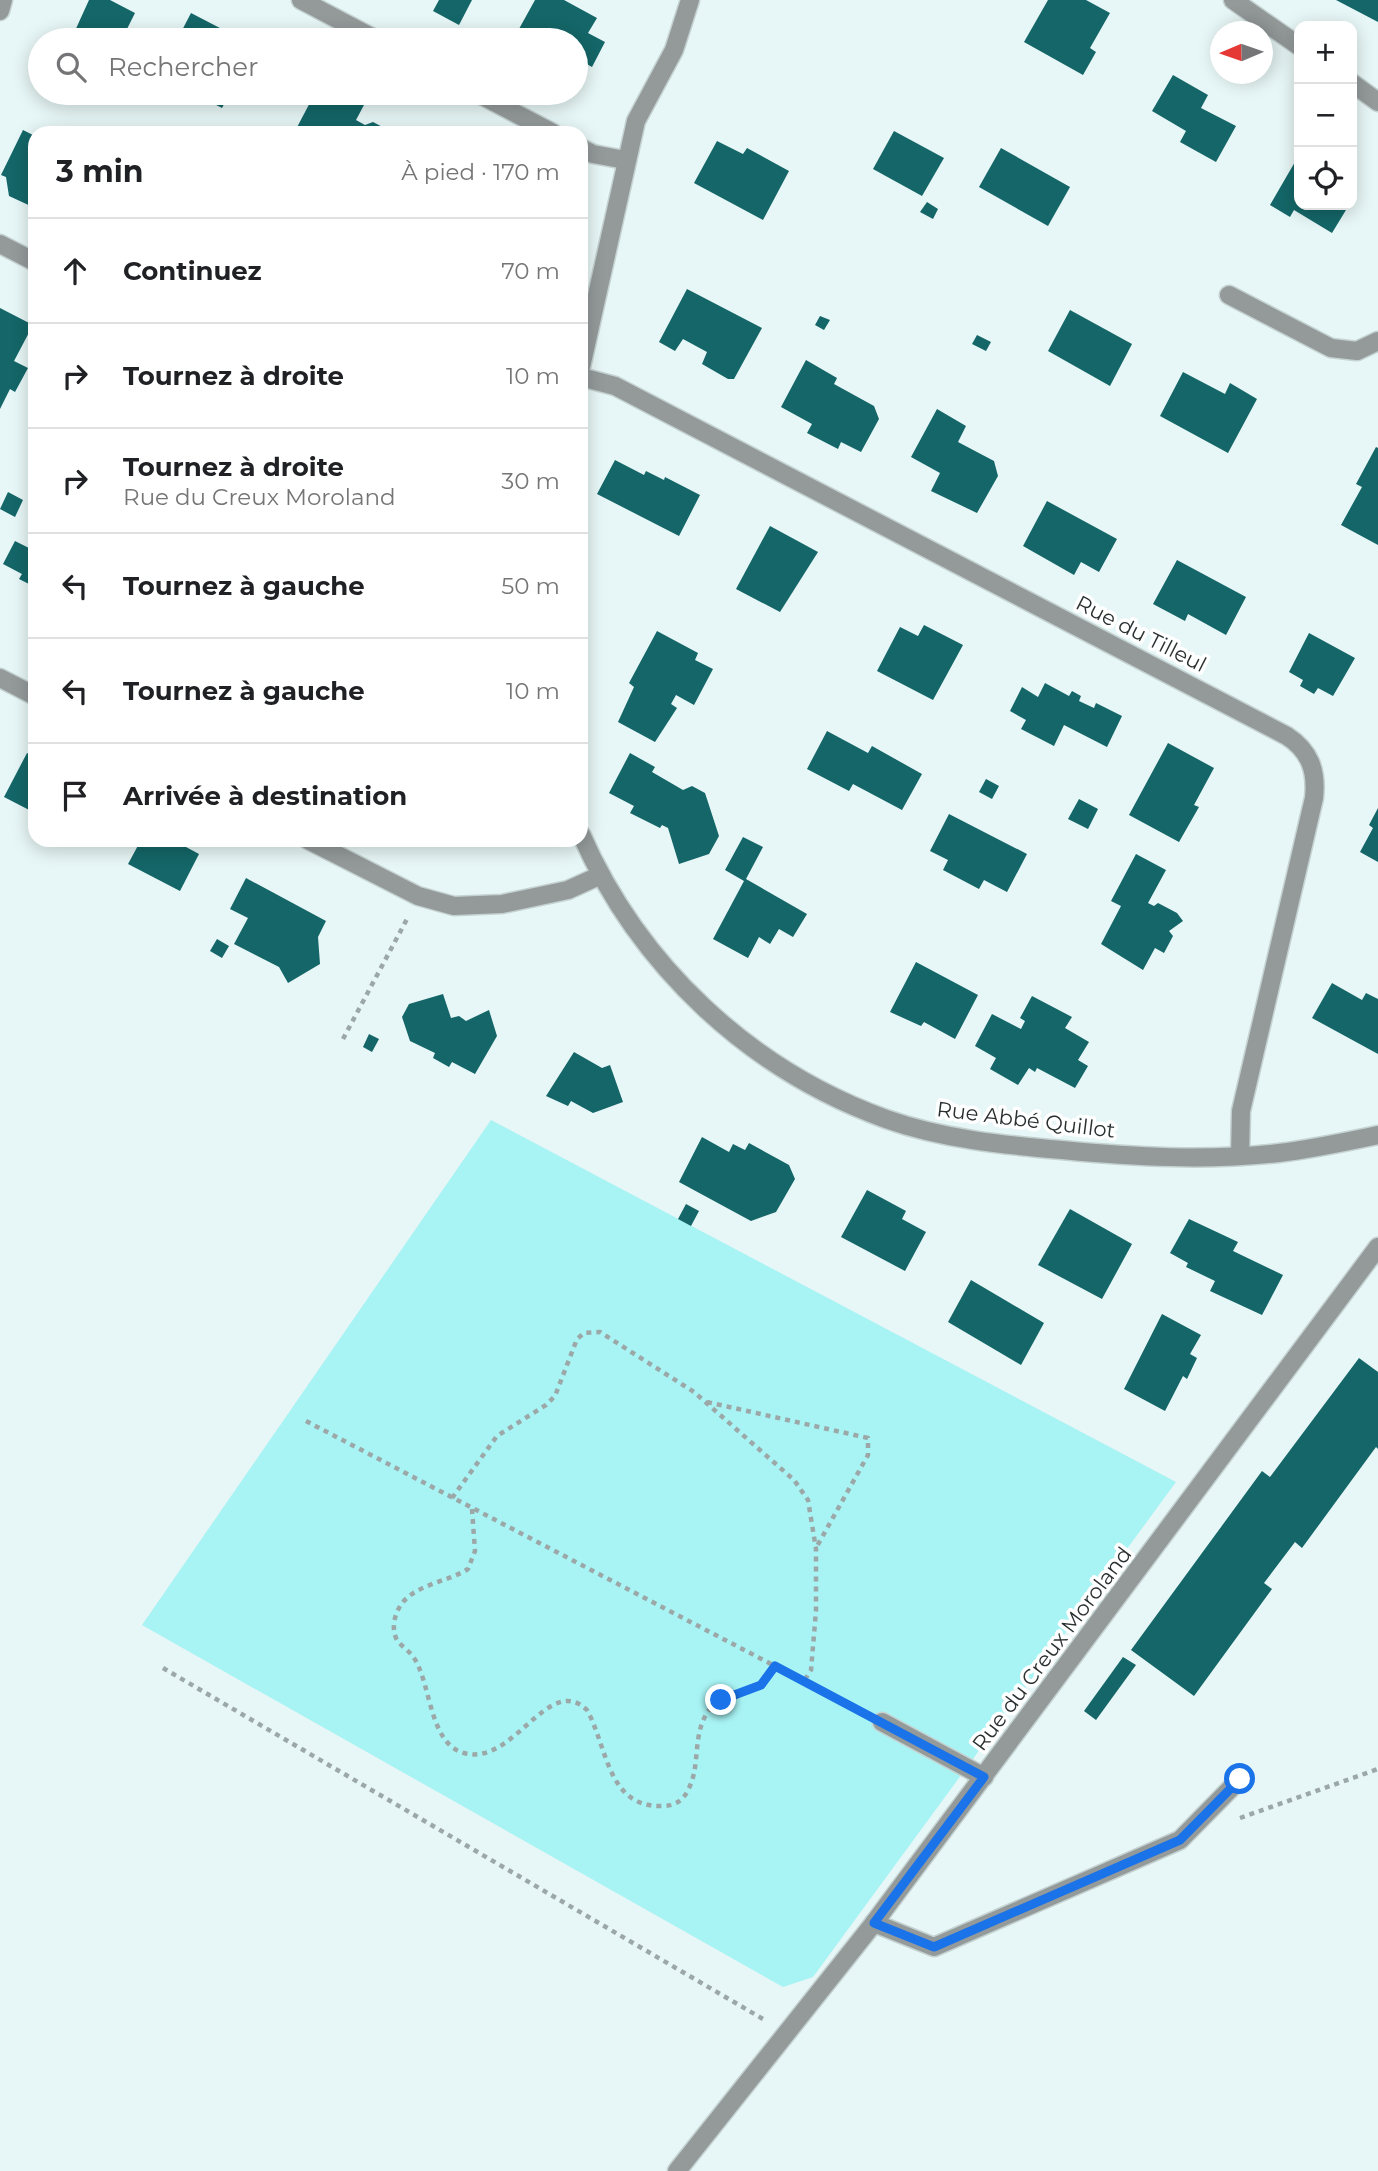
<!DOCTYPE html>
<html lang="fr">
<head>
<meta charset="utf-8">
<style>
  :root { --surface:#fff; --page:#f2f2f2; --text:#202124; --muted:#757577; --line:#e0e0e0 }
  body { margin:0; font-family:Montserrat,sans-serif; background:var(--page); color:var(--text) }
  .controls { position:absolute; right:21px; top:21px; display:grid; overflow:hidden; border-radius:14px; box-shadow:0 4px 18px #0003 }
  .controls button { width:63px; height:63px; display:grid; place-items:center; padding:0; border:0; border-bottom:2px solid var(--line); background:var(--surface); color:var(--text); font:35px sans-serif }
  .compass { position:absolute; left:1210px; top:21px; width:63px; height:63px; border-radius:50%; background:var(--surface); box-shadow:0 4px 18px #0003; rotate:268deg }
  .stop { position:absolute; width:21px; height:21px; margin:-16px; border:5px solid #1a73e8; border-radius:50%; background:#fff }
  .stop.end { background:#1a73e8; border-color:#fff; box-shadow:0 2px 7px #0008 }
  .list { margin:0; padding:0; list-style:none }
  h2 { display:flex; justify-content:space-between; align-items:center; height:91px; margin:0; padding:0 28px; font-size:30px }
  h2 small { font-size:23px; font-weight:400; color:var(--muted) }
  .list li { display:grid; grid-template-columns:46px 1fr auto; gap:21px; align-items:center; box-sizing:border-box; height:105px; padding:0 28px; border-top:2px solid var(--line) }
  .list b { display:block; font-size:26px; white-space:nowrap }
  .list p { margin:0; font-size:23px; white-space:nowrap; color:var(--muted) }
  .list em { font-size:23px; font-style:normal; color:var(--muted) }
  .icon { flex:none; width:38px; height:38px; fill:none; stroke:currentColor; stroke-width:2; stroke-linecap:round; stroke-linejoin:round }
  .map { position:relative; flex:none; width:1378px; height:2171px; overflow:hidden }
  .search { position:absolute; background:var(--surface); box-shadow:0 4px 18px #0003; left:28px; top:28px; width:560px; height:77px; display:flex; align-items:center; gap:18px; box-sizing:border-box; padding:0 24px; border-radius:38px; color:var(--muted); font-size:26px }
  .panel { position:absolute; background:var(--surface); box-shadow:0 4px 18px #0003; left:28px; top:126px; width:560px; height:721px; border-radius:21px }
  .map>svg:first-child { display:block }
  .green { fill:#a8f3f4 }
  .building { fill:#146668 }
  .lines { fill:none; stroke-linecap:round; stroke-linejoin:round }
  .minor-casing { stroke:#c5d2d2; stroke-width:21 }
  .path { stroke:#9ca8a8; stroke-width:4.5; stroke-dasharray:5 5; stroke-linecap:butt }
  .minor { stroke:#949a9a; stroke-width:18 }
  .route { stroke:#1a73e8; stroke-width:9 }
  .labels { text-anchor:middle; stroke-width:7; stroke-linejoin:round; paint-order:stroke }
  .street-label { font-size:21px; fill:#2a3030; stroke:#fff }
</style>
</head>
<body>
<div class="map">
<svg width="1378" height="2171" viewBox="0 0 1378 2171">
  <rect width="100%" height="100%" fill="#e7f6f6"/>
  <!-- green -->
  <polygon class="green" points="491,1120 1176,1482 813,1977 783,1987 142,1625"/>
  <!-- building -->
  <g class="building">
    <polygon points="89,0 110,0 135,13 122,39 62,40 67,30 74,33"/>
    <polygon points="439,0 472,0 459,25 433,11"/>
    <polygon points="535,0 564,0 597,18 588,33 605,42 592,67 576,58 576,40 514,38"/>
    <polygon points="1048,0 1086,0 1110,13 1090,48 1096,52 1083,75 1024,42"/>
    <polygon points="1336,0 1378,0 1378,22"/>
    <polygon points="191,13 243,40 177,40"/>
    <polygon points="1173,75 1208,95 1201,108 1236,126 1216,162 1180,142 1186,131 1152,111"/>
    <polygon points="193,93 230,93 222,108"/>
    <polygon points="315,93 340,93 364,105 356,120 365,125 373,122 394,133 294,133"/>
    <polygon points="23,130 35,136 35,208 9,196 6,177 1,175"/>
    <polygon points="894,131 944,158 922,196 873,169"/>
    <polygon points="717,141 743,154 747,148 789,171 763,220 694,183"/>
    <polygon points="1001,148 1070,187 1048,226 979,187"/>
    <polygon points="1299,155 1299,205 1349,205 1332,233 1294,210 1290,217 1270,205"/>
    <polygon points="927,202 938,209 933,219 920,212"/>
    <polygon points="687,289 762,328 734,379 728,379 702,364 707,352 683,339 675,351 659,342"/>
    <polygon points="0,308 33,325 14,361 28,368 15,392 10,389 0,409"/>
    <polygon points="1070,310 1132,344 1110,386 1048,351"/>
    <polygon points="820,316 830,320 824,330 815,325"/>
    <polygon points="977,335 991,342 986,351 972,344"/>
    <polygon points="806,360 837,378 834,384 874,406 879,419 861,452 841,442 838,449 807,433 812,424 781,407"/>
    <polygon points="1183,372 1225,394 1230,383 1257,399 1228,453 1160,416"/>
    <polygon points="937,409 966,426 958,442 994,461 998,476 977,513 931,491 940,473 911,457"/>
    <polygon points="1376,447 1378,448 1378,545 1341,525 1362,487 1356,484"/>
    <polygon points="615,460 644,475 646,471 664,480 665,477 700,495 679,536 597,494"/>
    <polygon points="8,492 23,500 15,517 0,509"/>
    <polygon points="1047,501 1117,539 1099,572 1081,562 1074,575 1023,546"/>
    <polygon points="770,526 818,552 780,612 736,589"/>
    <polygon points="15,541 35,551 35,587 19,579 22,574 3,564"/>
    <polygon points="1177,560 1246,597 1226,635 1188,614 1185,621 1153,604"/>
    <polygon points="924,625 963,645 933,700 877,671 900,627 918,636"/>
    <polygon points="657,631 698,653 695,660 713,669 694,705 676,695 671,704 677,708 655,742 618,722 634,687 629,683"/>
    <polygon points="1309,633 1355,658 1333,696 1318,688 1314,694 1300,686 1303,680 1289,672"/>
    <polygon points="1045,683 1069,696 1072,691 1081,696 1079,701 1094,708 1096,703 1122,716 1107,747 1064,725 1054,746 1021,729 1026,720 1010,711 1022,687 1038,697"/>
    <polygon points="827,731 868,753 872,746 922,774 902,810 853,784 849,791 807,769"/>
    <polygon points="1168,743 1214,768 1194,805 1199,807 1179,842 1129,815"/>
    <polygon points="27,753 35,757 35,813 4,797"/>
    <polygon points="630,753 655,767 652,772 683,790 692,786 705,793 719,836 709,854 679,864 668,828 662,825 660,828 630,813 634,806 609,793"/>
    <polygon points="986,779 999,786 992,799 979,792"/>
    <polygon points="1079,799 1098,809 1088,829 1068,819"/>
    <polygon points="1378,808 1378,862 1360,852 1373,828 1369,825"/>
    <polygon points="949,814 1027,854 1007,892 984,880 979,889 943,870 948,860 930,851"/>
    <polygon points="743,837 763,847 746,879 807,914 793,937 779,929 770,944 759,937 748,958 713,939 744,881 725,870"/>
    <polygon points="141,840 173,840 199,854 180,891 128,864"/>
    <polygon points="1136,854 1166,870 1148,903 1154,906 1158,903 1177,913 1183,921 1169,931 1173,936 1164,953 1155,948 1143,970 1101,944 1121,906 1111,901"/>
    <polygon points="246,878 326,921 318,937 320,964 288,983 279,967 234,944 248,918 230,909"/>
    <polygon points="217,939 229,946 222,958 210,951"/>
    <polygon points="916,962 978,995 955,1039 924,1022 921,1026 890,1012"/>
    <polygon points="1332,983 1362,1000 1366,993 1378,999 1378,1054 1312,1018"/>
    <polygon points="443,994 451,1018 459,1016 466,1021 489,1010 497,1036 475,1074 452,1062 449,1067 433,1058 435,1053 410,1041 402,1017 409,1004"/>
    <polygon points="1032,996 1072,1017 1065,1028 1089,1042 1078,1060 1088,1066 1075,1088 1037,1068 1035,1072 1029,1068 1018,1085 990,1069 996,1058 975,1046 992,1014 1021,1029 1025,1021 1020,1018"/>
    <polygon points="369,1034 379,1039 372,1052 363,1047"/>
    <polygon points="574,1052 602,1068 610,1065 623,1102 593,1113 571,1101 568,1106 546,1096"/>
    <polygon points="702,1137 729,1152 733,1144 745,1150 749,1143 789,1165 795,1179 776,1212 751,1221 679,1182"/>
    <polygon points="867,1190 906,1211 902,1219 926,1232 905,1271 841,1237"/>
    <polygon points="686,1204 699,1211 691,1226 678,1219"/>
    <polygon points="1070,1209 1132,1244 1102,1299 1038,1265"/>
    <polygon points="1189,1219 1238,1242 1233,1251 1283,1275 1262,1315 1210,1291 1215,1281 1186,1267 1188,1263 1170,1253"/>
    <polygon points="971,1280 1044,1323 1021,1365 948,1322"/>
    <polygon points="1162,1314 1201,1335 1190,1354 1197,1358 1187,1379 1183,1376 1165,1411 1124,1389"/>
    <polygon points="1359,1358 1378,1372 1378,1449 1376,1447 1302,1548 1295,1542 1264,1583 1272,1589 1194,1696 1131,1650 1262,1471 1270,1477"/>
    <polygon points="1123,1657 1136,1665 1096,1720 1084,1711"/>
  </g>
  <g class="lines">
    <defs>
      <g id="minor">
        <polyline points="301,0 377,40"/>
        <polyline points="1233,0 1299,46"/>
        <polyline points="0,11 3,0"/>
        <polyline points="1352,83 1378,102"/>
        <polyline points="477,93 553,133"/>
        <polyline points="581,148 593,154 625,160"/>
        <polyline points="0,244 35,262"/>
        <polyline points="1229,295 1331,348 1357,351 1378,341"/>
        <polyline points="581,367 636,121 674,50 690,0"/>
        <path d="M581,377L615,386L1287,736C1310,751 1317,771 1314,798L1241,1111L1240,1156"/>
        <polyline points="0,678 35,696"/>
        <path d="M581,834C639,966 750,1070 886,1119C942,1139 1004,1145 1062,1150C1134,1157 1207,1161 1279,1153C1312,1149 1345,1142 1378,1135"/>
        <polyline points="308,840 418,896 454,906 502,904 568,890 601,875"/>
        <polyline points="882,1722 984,1777"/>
        <polyline points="874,1923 934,1947 1180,1840 1240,1779"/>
        <polyline points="677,2171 874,1923 1378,1247"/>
      </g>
    </defs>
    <!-- minor casing -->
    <use href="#minor" class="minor-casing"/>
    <!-- path -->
    <g class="path">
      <polyline points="343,1039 407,919"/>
      <polyline points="707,1402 868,1438 868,1455 816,1548"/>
      <polyline points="306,1421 861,1711"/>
      <polyline points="452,1498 497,1436 546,1405 555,1396 577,1339 584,1333 600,1332 694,1392 794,1480 808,1500 816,1549 816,1611 811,1670 804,1681"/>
      <path d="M472,1509L475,1551L468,1569C448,1582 411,1585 399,1608C394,1617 392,1628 396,1638C400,1646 409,1650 414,1658C431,1683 429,1744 464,1753C514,1767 548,1672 587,1710C608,1748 607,1808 663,1806C674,1806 683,1801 688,1790C701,1766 692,1737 707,1713C718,1695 742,1696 758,1686C765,1682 770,1673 774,1666"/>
      <polyline points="163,1668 763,2019"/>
      <polyline points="1240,1818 1378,1769"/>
    </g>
    <!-- minor -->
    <use href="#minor" class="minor"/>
  </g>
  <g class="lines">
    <!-- route -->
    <polyline class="route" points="721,1700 761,1685 775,1666 984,1777 874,1923 934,1947 1180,1840 1240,1779"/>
  </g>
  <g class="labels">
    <!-- street labels -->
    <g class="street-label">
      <text transform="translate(1141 634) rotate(27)" y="7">Rue du Tilleul</text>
      <text transform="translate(1026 1120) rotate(7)" y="7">Rue Abbé Quillot</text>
      <text transform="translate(1052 1649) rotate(-53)" y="7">Rue du Creux Moroland</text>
    </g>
  </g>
</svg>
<div class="controls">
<button>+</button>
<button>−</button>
<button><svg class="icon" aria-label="locate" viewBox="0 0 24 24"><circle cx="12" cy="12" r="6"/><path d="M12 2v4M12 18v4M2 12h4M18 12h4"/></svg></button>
</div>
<svg class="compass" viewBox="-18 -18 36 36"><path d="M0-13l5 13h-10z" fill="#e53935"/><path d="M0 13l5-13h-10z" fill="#757577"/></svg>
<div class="stop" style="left:1240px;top:1779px"></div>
<div class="stop end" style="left:721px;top:1700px"></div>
<div class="search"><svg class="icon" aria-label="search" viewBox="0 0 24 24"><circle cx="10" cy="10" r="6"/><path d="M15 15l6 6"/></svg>Rechercher</div>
<section class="panel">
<h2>3 min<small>À pied · 170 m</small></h2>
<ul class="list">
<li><svg class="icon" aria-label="ahead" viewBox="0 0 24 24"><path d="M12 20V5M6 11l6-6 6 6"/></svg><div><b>Continuez</b></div><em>70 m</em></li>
<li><svg class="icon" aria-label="right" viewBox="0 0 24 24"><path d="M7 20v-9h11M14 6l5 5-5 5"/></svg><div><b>Tournez à droite</b></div><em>10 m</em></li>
<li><svg class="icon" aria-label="right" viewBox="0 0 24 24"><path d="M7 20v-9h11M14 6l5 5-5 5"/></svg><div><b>Tournez à droite</b><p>Rue du Creux Moroland</p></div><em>30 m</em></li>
<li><svg class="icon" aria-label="left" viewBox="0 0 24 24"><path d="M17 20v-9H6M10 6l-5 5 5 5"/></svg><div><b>Tournez à gauche</b></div><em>50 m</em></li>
<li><svg class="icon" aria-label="left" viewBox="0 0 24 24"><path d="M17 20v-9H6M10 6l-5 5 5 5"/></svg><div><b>Tournez à gauche</b></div><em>10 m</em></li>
<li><svg class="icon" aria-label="arrive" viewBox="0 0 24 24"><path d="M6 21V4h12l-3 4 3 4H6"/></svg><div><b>Arrivée à destination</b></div></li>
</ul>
</section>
</div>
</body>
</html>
